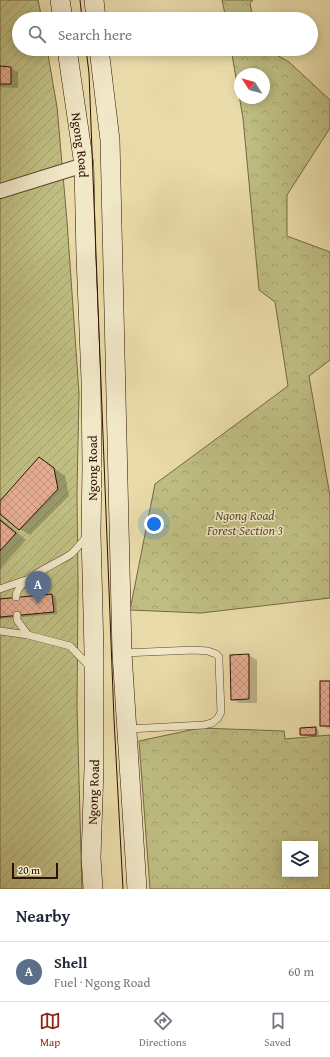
<!DOCTYPE html>
<html lang="en">
<head>
<meta charset="utf-8">
<style>
  :root { --surface:#fff; --page:#f6f6f7; --text:#1f2937; --muted:#747a83; --line:#e0e1e3; --accent:#8f2418 }
  body { margin:0; font-family:"Gentium Book Plus",serif; background:var(--page); color:var(--text) }
  .controls { position:absolute; right:12px; bottom:12px; display:grid; overflow:hidden; border-radius:0px; box-shadow:0 2px 10px #0003 }
  .controls button { width:36px; height:36px; display:grid; place-items:center; padding:0; border:0; border-bottom:1px solid var(--line); background:var(--surface); color:var(--text); font:20px sans-serif }
  .compass { position:absolute; left:234px; top:68px; width:36px; height:36px; border-radius:50%; background:var(--surface); box-shadow:0 2px 10px #0003; rotate:306deg }
  .scale { position:absolute; left:12px; bottom:10px; width:46px; box-sizing:border-box; padding-left:4px; border:2px solid #2c1000; border-top:0; font-size:11px; line-height:14px; white-space:nowrap; color:#2c1000; -webkit-text-stroke:3px #f1e8c8; paint-order:stroke }
  .you { position:absolute; left:154px; top:524px; width:14px; height:14px; margin:-10px; border:3px solid #fff; border-radius:50%; background:#1a73e8; box-shadow:0 0 0 6px #1a73e833 }
  .badge { display:grid; place-items:center; width:26px; height:26px; border-radius:50%; background:var(--accent); color:#fff; font-size:13px; font-weight:700 }
  .pin { position:absolute; translate:-50% -33px; filter:drop-shadow(0 1px 2px #0008) }
  .pin::after { content:''; position:absolute; top:21px; width:14px; height:12px; background:inherit; clip-path:polygon(0 0,100% 0,50% 100%) }
  .list { margin:0; padding:0; list-style:none }
  h2 { display:flex; justify-content:space-between; align-items:center; height:52px; margin:0; padding:0 16px; font-size:17px }
  h2 small { font-size:13px; font-weight:400; color:var(--muted) }
  .list li { display:grid; grid-template-columns:26px 1fr auto; gap:12px; align-items:center; box-sizing:border-box; height:60px; padding:0 16px; border-top:1px solid var(--line) }
  .list b { display:block; font-size:15px; white-space:nowrap }
  .list p { margin:0; font-size:13px; white-space:nowrap; color:var(--muted) }
  .list em { font-size:13px; font-style:normal; color:var(--muted) }
  .icon { flex:none; width:22px; height:22px; fill:none; stroke:currentColor; stroke-width:2; stroke-linecap:round; stroke-linejoin:round }
  .map { position:relative; flex:none; width:330px; height:889px; overflow:hidden }
  .search { position:absolute; background:var(--surface); box-shadow:0 2px 10px #0003; left:12px; right:12px; top:12px; height:44px; display:flex; align-items:center; gap:10px; box-sizing:border-box; padding:0 14px; border-radius:22px; color:var(--muted); font-size:15px }
  .sheet { height:112px; background:var(--surface) }
  nav { display:flex; justify-content:space-around; align-items:center; box-sizing:border-box; height:56px; border-top:1px solid var(--line); background:var(--surface); font-size:11px; color:var(--muted) }
  nav a { display:grid; justify-items:center; gap:2px }
  nav .on { color:var(--accent) }
  .map>svg:first-child { display:block }
  .forest { fill:url(#forest-crowns); stroke:#766742; fill-rule:evenodd }
  .garden { fill:url(#garden-furrows); stroke:#766742 }
  .shadow { fill:#0003 }
  .building { fill:url(#building-cross-hatch); stroke:#2c1000 }
  .lines { fill:none; stroke-linecap:round; stroke-linejoin:round }
  .lane-casing { stroke:#5c432a; stroke-width:8 }
  .street-casing { stroke:#5c432a; stroke-width:16 }
  .secondary-casing { stroke:#2c1000; stroke-width:20 }
  .lane { stroke:#f1e8c8; stroke-width:7 }
  .street { stroke:#f1e8c8; stroke-width:14 }
  .secondary { stroke:#f1e8c8; stroke-width:19 }
  .tram { stroke:#2c1000; stroke-width:1 }
  .labels { text-anchor:middle; stroke-width:3; stroke-linejoin:round; paint-order:stroke }
  .street-label { font-size:13px; fill:#2c1000; stroke:#f1e8c8 }
  .park-label { font-size:13px; font-style:italic; fill:#5f4d2e; stroke:#f1e8c8 }
</style>
</head>
<body>
<div class="map">
<svg width="330" height="889" viewBox="0 0 330 889">
  <defs>
    <pattern id="forest-crowns" width="20" height="18" patternUnits="userSpaceOnUse"><rect width="20" height="18" fill="#bfbe83"/><path d="M2 6a3 3 0 1 1 6 0M12 15a3 3 0 1 1 6 0" fill="none" stroke="#a4a26f"/></pattern>
    <pattern id="garden-furrows" width="10" height="10" patternUnits="userSpaceOnUse"><rect width="10" height="10" fill="#bfbe83"/><path d="M-1 1l2-2M0 10L10 0M9 11l2-2" fill="none" stroke="#a4a26f"/></pattern>
    <pattern id="building-cross-hatch" width="8" height="8" patternUnits="userSpaceOnUse"><rect width="8" height="8" fill="#e6ad92"/><path d="M0 0l8 8M0 8l8-8" fill="none" stroke="#c5947c"/></pattern>
  </defs>
  <rect width="100%" height="100%" fill="#eadcaa"/>
  <filter id="stains"><feTurbulence type="fractalNoise" baseFrequency=".005" numOctaves="4"/><feColorMatrix values="0 0 0 0 .2 0 0 0 0 .09 0 0 0 0 .02 0 0 0 .5 -.17"/></filter>
  <radialGradient id="worn" r=".72"><stop offset=".6" stop-color="#630" stop-opacity="0"/><stop offset="1" stop-color="#630" stop-opacity=".3"/></radialGradient>
  <!-- forest -->
  <g class="forest">
    <polygon points="222,0 253,0 250,3 253,19 226,19"/>
    <path d="M231,49H266L289,62L330,100V128L287,195V236L330,252V360L309,376L330,496V598L201,613L130,610L155,484L288,386L275,302L259,290L243,118ZM240,74H264V98H240Z"/>
    <path d="M200,728L284,731L285,739L330,735V889H150L139,741ZM285,844H315V874H285Z"/>
  </g>
  <!-- garden -->
  <polygon class="garden" points="0,0 38,0 42,19 19,19 19,49 47,49 57,107 67,221 79,393 77,493 78,584 77,707 82,889 0,889"/>
  <!-- shadow -->
  <g class="shadow">
    <polygon points="0,67 11,68 18,72 18,88 0,87"/>
    <polygon points="39,458 65,476 69,496 30,535 20,529 0,513 0,502"/>
    <polygon points="0,518 26,540 0,569"/>
    <polygon points="52,595 56,597 57,614 0,619 0,600"/>
    <polygon points="249,655 257,660 257,703 239,703 232,699"/>
    <polygon points="330,682 330,729 329,729 321,725"/>
    <polygon points="316,728 319,731 319,736 304,736 301,734"/>
  </g>
  <!-- building -->
  <g class="building">
    <polygon points="0,66 11,67 11,84 0,84"/>
    <polygon points="39,457 54,468 58,489 19,530 0,514 0,501"/>
    <polygon points="0,520 16,533 0,551"/>
    <polygon points="52,594 54,612 0,617 0,599"/>
    <polygon points="249,654 249,699 231,700 230,655"/>
    <rect x="320" y="681" width="10" height="45"/>
    <polygon points="316,727 316,735 300,735 300,728"/>
  </g>
  <g class="lines">
    <defs>
      <g id="lane">
        <polyline points="0,589 26,580"/>
        <path d="M16,597C16,579 57,564 71,554C77,549 82,541 88,536"/>
        <polyline points="17,615 17,620 28,635 70,646 91,668"/>
        <polyline points="0,631 28,635"/>
        <polyline points="123,653 194,650 208,651 216,654 219,657 219,662 221,712 218,718 212,723 204,725 128,729"/>
      </g>
      <polyline id="street" points="0,191 84,165"/>
      <g id="secondary">
        <polyline points="60,0 63,19"/>
        <polyline points="94,0 96,19"/>
        <path id="s1" d="M67,49L84,165L86,256L91,380L92,467L91,533L94,652V767L91,858L93,889"/>
        <polyline points="99,49 110,140 122,653 137,889"/>
      </g>
    </defs>
    <!-- lane casing -->
    <use href="#lane" class="lane-casing"/>
    <!-- street casing -->
    <use href="#street" class="street-casing"/>
    <!-- secondary casing -->
    <use href="#secondary" class="secondary-casing"/>
    <!-- lane -->
    <use href="#lane" class="lane"/>
    <!-- street -->
    <use href="#street" class="street"/>
    <!-- secondary -->
    <use href="#secondary" class="secondary"/>
    <!-- tram -->
    <g class="tram">
      <polyline points="80,0 82,19"/>
      <polyline points="86,49 89,73 114,719 123,889"/>
    </g>
  </g>
  <g class="labels">
    <!-- street labels -->
    <g class="street-label">
      <text dy="5" stroke="none"><textPath href="#s1" startOffset="97">Ngong Road</textPath></text>
      <text transform="translate(92 468) rotate(-90)" y="5">Ngong Road</text>
      <text transform="translate(93 792) rotate(-88)" y="5">Ngong Road</text>
    </g>
    <!-- park labels -->
    <g class="park-label">
      <text x="245" y="520">Ngong Road<tspan x="245" dy="15">Forest Section 3</tspan></text>
    </g>
  </g>
  <rect width="100%" height="100%" filter="url(#stains)"/>
  <rect width="100%" height="100%" fill="url(#worn)"/>
</svg>
<div class="controls">
<button><svg class="icon" aria-label="layers" viewBox="0 0 24 24"><path d="M12 4l9 5-9 5-9-5zM3 14l9 5 9-5"/></svg></button>
</div>
<svg class="compass" viewBox="-18 -18 36 36"><path d="M0-13l5 13h-10z" fill="#e53935"/><path d="M0 13l5-13h-10z" fill="#747a83"/></svg>
<div class="scale">20 m</div>
<div class="you"></div>
<div class="pin badge" style="left:38px;top:604px;background:#5c6f8a">A</div>
<div class="search"><svg class="icon" aria-label="search" viewBox="0 0 24 24"><circle cx="10" cy="10" r="6"/><path d="M15 15l6 6"/></svg>Search here</div>
</div>
<section class="sheet">
<h2>Nearby<small></small></h2>
<ul class="list">
<li><span class="badge" style="background:#5c6f8a">A</span><div><b>Shell</b><p>Fuel · Ngong Road</p></div><em>60 m</em></li>
</ul>
</section>
<nav>
<a class="on"><svg class="icon" aria-label="map" viewBox="0 0 24 24"><path d="M3 6l6-2 6 2 6-2v14l-6 2-6-2-6 2zM9 4v14M15 6v14"/></svg>Map</a>
<a><svg class="icon" aria-label="directions" viewBox="0 0 24 24"><path d="M12 3l9 9-9 9-9-9zM9 14v-3h6M13 9l2 2-2 2"/></svg>Directions</a>
<a><svg class="icon" aria-label="saved" viewBox="0 0 24 24"><path d="M7 4h10v16l-5-4-5 4z"/></svg>Saved</a>
</nav>
</body>
</html>
